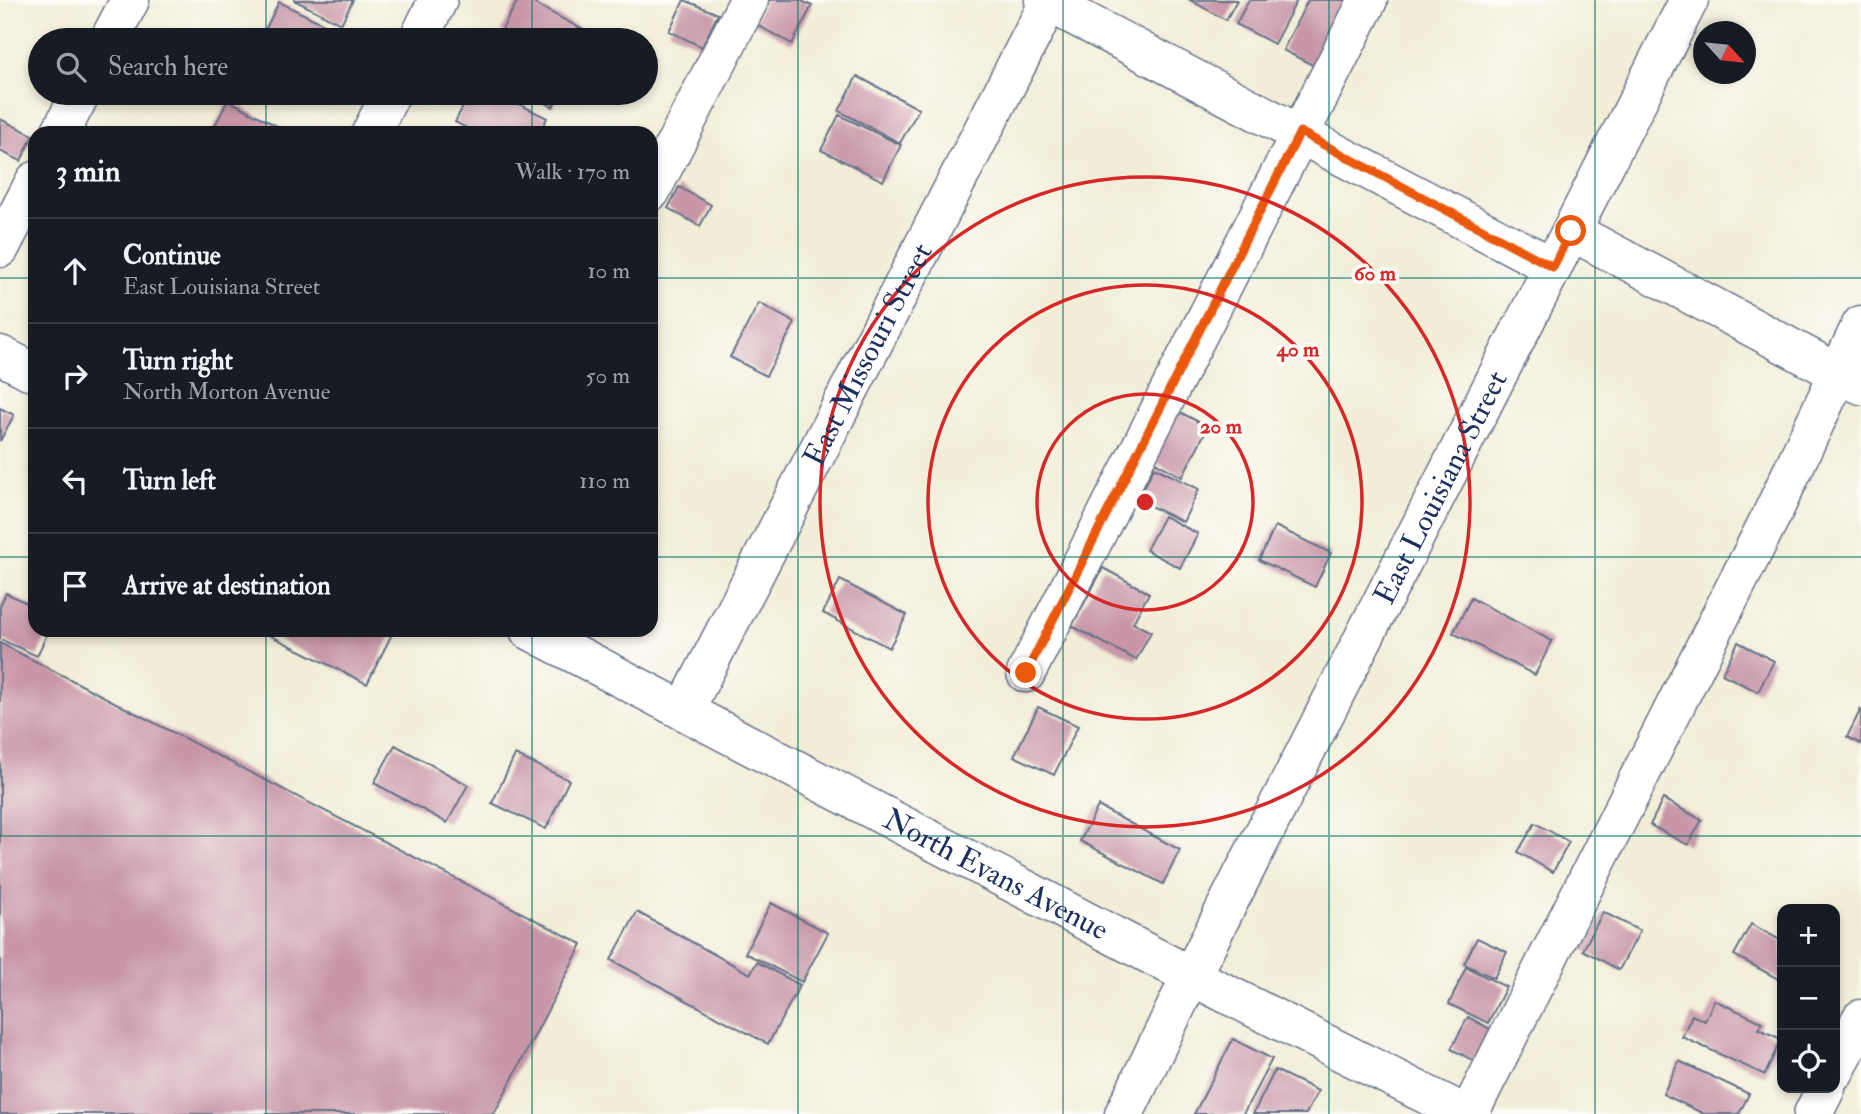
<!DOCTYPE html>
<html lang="en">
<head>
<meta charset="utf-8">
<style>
  :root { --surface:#171b24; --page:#20242c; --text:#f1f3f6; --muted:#9ea1a6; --line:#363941 }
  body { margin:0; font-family:"IM FELL Double Pica",serif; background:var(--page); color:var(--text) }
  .controls { position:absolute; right:21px; bottom:21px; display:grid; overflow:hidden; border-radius:14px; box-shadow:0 4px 10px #0003 }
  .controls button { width:63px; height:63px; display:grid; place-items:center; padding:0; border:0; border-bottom:2px solid var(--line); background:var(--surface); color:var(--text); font:35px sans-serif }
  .compass { position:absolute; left:1693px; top:21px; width:63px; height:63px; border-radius:50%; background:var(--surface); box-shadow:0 4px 10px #0003; rotate:117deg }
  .stop { position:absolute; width:21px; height:21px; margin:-16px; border:5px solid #ea580c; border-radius:50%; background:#fff }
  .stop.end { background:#ea580c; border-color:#fff; box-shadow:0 2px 7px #0008 }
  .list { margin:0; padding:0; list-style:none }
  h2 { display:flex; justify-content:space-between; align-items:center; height:91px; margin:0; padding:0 28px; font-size:30px }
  h2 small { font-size:23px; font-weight:400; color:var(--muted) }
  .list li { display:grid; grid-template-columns:46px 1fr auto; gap:21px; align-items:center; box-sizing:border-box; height:105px; padding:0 28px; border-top:2px solid var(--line) }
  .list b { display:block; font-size:26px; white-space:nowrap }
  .list p { margin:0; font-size:23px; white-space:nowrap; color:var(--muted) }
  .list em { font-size:23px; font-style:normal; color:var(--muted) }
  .icon { flex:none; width:38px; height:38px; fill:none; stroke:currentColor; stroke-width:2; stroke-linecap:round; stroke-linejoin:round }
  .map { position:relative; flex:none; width:1861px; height:1114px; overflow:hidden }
  .search { position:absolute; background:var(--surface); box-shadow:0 4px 10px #0003; left:28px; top:28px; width:630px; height:77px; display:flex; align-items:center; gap:18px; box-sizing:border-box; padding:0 24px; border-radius:38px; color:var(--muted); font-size:26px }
  .panel { position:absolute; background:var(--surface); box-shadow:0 4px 10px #0003; left:28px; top:126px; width:630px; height:511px; border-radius:21px }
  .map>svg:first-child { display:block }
  .building { fill:#c896a7 }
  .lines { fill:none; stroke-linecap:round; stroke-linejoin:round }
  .minor-casing { stroke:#667288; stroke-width:41 }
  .minor { stroke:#fff; stroke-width:38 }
  .route { stroke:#ea580c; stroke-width:9 }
  .grid { fill:none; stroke:#0f766e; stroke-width:2; stroke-opacity:0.55 }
  .ring { fill:none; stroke:#d62828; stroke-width:3.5 }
  .labels { text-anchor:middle; stroke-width:7; stroke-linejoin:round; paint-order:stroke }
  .street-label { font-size:30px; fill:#1b2f5e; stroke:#fdfcf7 }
  .centre { fill:#d62828; stroke:#fdfcf7; stroke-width:3.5 }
  .ring-label { font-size:21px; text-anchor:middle; font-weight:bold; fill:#d62828; stroke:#fdfcf7; stroke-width:7; stroke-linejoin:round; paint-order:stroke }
</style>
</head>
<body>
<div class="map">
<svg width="1861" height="1114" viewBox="0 0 1861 1114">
  <rect width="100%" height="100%" fill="#fdfcf7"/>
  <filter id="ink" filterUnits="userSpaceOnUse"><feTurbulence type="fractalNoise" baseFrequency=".0143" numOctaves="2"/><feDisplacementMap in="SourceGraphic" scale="14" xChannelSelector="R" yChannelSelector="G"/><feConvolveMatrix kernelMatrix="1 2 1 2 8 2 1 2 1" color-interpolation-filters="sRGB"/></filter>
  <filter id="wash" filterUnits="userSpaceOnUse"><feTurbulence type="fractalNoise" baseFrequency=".00686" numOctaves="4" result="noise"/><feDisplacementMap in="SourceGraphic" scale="28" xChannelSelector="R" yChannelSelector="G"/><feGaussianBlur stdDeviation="1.57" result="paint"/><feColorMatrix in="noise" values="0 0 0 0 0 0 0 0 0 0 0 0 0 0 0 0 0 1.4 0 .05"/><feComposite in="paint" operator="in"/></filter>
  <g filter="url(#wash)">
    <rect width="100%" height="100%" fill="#f1edd7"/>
    <g id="blocks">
      <!-- building -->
      <g class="building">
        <polygon points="294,0 353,0 341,24"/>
        <polygon points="518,0 528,0 591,34 587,40 518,40 501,31"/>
        <polygon points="684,0 718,14 702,47 669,31"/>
        <polygon points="765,0 800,0 812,6 792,44 753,23"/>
        <polygon points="1190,0 1237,0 1226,20"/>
        <polygon points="1249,0 1297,0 1274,44 1236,24"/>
        <polygon points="1308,0 1356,0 1322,70 1283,50"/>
        <polygon points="279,2 340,32 337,40 260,40"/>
        <polygon points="857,76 919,109 900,143 839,111"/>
        <polygon points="470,93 497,93 547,118 539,133 476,133 455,122"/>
        <polygon points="527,93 560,93 553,107"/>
        <polygon points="228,100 290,133 211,133"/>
        <polygon points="839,115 901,145 883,181 821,150"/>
        <polygon points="0,119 33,135 21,161 0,151"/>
        <polygon points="679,187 711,205 700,226 668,208"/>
        <polygon points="759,303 795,323 766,376 730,357"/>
        <polygon points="0,408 14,415 0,441"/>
        <polygon points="1176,410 1208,427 1182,477 1150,459"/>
        <polygon points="1154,467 1199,489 1183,522 1138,500"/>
        <polygon points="1164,516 1198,534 1180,568 1146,550"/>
        <polygon points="1275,526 1331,553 1315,587 1259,560"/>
        <polygon points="1103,568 1149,593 1133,623 1151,632 1136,660 1072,626"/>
        <polygon points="840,580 907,615 889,648 823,613"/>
        <polygon points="6,593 35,607 35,630 49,630 37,656 0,639 0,606"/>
        <polygon points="1471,598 1552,641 1535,675 1453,633"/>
        <polygon points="259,630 394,630 367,684"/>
        <polygon points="1738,642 1774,661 1758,692 1722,674"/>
        <polygon points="0,643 582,944 494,1114 0,1114"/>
        <polygon points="1038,707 1078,726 1054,775 1014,756"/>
        <polygon points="1861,709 1861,744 1847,737"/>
        <polygon points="395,745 468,785 447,823 374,783"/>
        <polygon points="515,755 569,780 546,829 492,803"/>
        <polygon points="1663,799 1702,820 1688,845 1650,825"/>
        <polygon points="1098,806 1180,850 1163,884 1080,841"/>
        <polygon points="1535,823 1569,842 1553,872 1518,852"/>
        <polygon points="771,903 828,933 802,982 745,953"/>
        <polygon points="637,912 750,974 757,962 800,985 768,1044 611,960"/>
        <polygon points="1603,912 1640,931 1619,970 1583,950"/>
        <polygon points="1751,924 1782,941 1782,981 1734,955"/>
        <polygon points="1477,938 1507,952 1494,978 1464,964"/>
        <polygon points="1466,967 1506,987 1488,1023 1449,1004"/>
        <polygon points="1714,1000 1762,1022 1759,1029 1781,1039 1765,1075 1682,1037 1692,1015 1705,1021"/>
        <polygon points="1468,1017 1492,1030 1476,1062 1451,1049"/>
        <polygon points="1233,1039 1272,1059 1243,1114 1194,1114"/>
        <polygon points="1679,1061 1749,1094 1739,1114 1704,1114 1663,1094"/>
        <polygon points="1275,1070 1318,1091 1306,1114 1253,1114"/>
      </g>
    </g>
  </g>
  <g filter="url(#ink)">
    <use href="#blocks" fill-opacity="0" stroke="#667288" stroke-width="2"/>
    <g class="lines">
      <defs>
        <g id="minor">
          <polyline points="1044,0 1553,267"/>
          <polyline points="109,40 130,0"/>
          <polyline points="418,40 438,0"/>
          <polyline points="60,133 81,93"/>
          <polyline points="371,133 391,93"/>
          <polyline points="651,191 749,0"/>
          <polyline points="1571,231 1861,385"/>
          <polyline points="0,248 35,181"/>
          <polyline points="0,355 35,373"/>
          <path id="s1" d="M529,630L1191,976L1465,1114"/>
          <polyline points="1026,673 1368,0"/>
          <path id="s2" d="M684,711L1050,0"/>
          <polyline points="1835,1071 1861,1019"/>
          <path id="s3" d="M1124,1114L1191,976L1689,0"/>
          <polyline points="1469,1114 1774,510 1861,325"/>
          <polyline points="1813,1114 1826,1088"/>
        </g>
      </defs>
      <!-- minor casing -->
      <use href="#minor" class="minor-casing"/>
      <!-- minor -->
      <use href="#minor" class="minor"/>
    </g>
  </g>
  <g class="lines" filter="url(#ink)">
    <!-- route -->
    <polyline class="route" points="1026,673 1300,132 1553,267 1571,231"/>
  </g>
  <!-- grid -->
  <path class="grid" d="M266,0V40M532,0V40M798,0V1114M1063,0V1114M1329,0V1114M1595,0V1114M266,93V133M532,93V133M0,278H35M651,278H1861M0,557H35M651,557H1861M266,630V1114M532,630V1114M0,836H1861"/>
  <!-- distance rings -->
  <g class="ring">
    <circle cx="1145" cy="502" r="108"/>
    <circle cx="1145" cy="502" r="217"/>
    <circle cx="1145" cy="502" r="325"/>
  </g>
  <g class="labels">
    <!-- street labels -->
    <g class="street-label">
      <text dy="10" stroke="none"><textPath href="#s2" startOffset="401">East Missouri Street</textPath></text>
      <text dy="10" stroke="none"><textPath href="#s3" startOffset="702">East Louisiana Street</textPath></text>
      <text dy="10" stroke="none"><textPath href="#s1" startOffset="527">North Evans Avenue</textPath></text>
    </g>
  </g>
  <circle cx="1145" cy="502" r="10" class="centre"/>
  <g class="ring-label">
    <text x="1375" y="280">60 m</text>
    <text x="1298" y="356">40 m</text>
    <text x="1221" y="433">20 m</text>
  </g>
</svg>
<div class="controls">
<button>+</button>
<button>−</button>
<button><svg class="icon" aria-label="locate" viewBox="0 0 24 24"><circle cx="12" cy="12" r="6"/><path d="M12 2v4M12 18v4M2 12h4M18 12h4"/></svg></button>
</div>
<svg class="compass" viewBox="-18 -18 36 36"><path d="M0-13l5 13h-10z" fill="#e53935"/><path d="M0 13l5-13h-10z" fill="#9ea1a6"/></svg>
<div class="stop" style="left:1571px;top:231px"></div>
<div class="stop end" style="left:1026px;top:673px"></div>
<div class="search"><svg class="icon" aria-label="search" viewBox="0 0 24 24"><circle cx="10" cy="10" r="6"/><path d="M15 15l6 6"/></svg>Search here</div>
<section class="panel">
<h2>3 min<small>Walk · 170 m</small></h2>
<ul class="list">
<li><svg class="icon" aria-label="ahead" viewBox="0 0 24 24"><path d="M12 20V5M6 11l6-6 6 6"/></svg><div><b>Continue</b><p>East Louisiana Street</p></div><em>10 m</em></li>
<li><svg class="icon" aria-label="right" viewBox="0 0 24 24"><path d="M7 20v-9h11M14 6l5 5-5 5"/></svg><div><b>Turn right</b><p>North Morton Avenue</p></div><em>50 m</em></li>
<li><svg class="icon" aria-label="left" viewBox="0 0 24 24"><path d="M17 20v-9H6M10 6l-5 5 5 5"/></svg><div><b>Turn left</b></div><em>110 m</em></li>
<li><svg class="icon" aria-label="arrive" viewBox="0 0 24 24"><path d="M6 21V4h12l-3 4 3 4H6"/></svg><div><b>Arrive at destination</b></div></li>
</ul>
</section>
</div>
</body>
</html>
